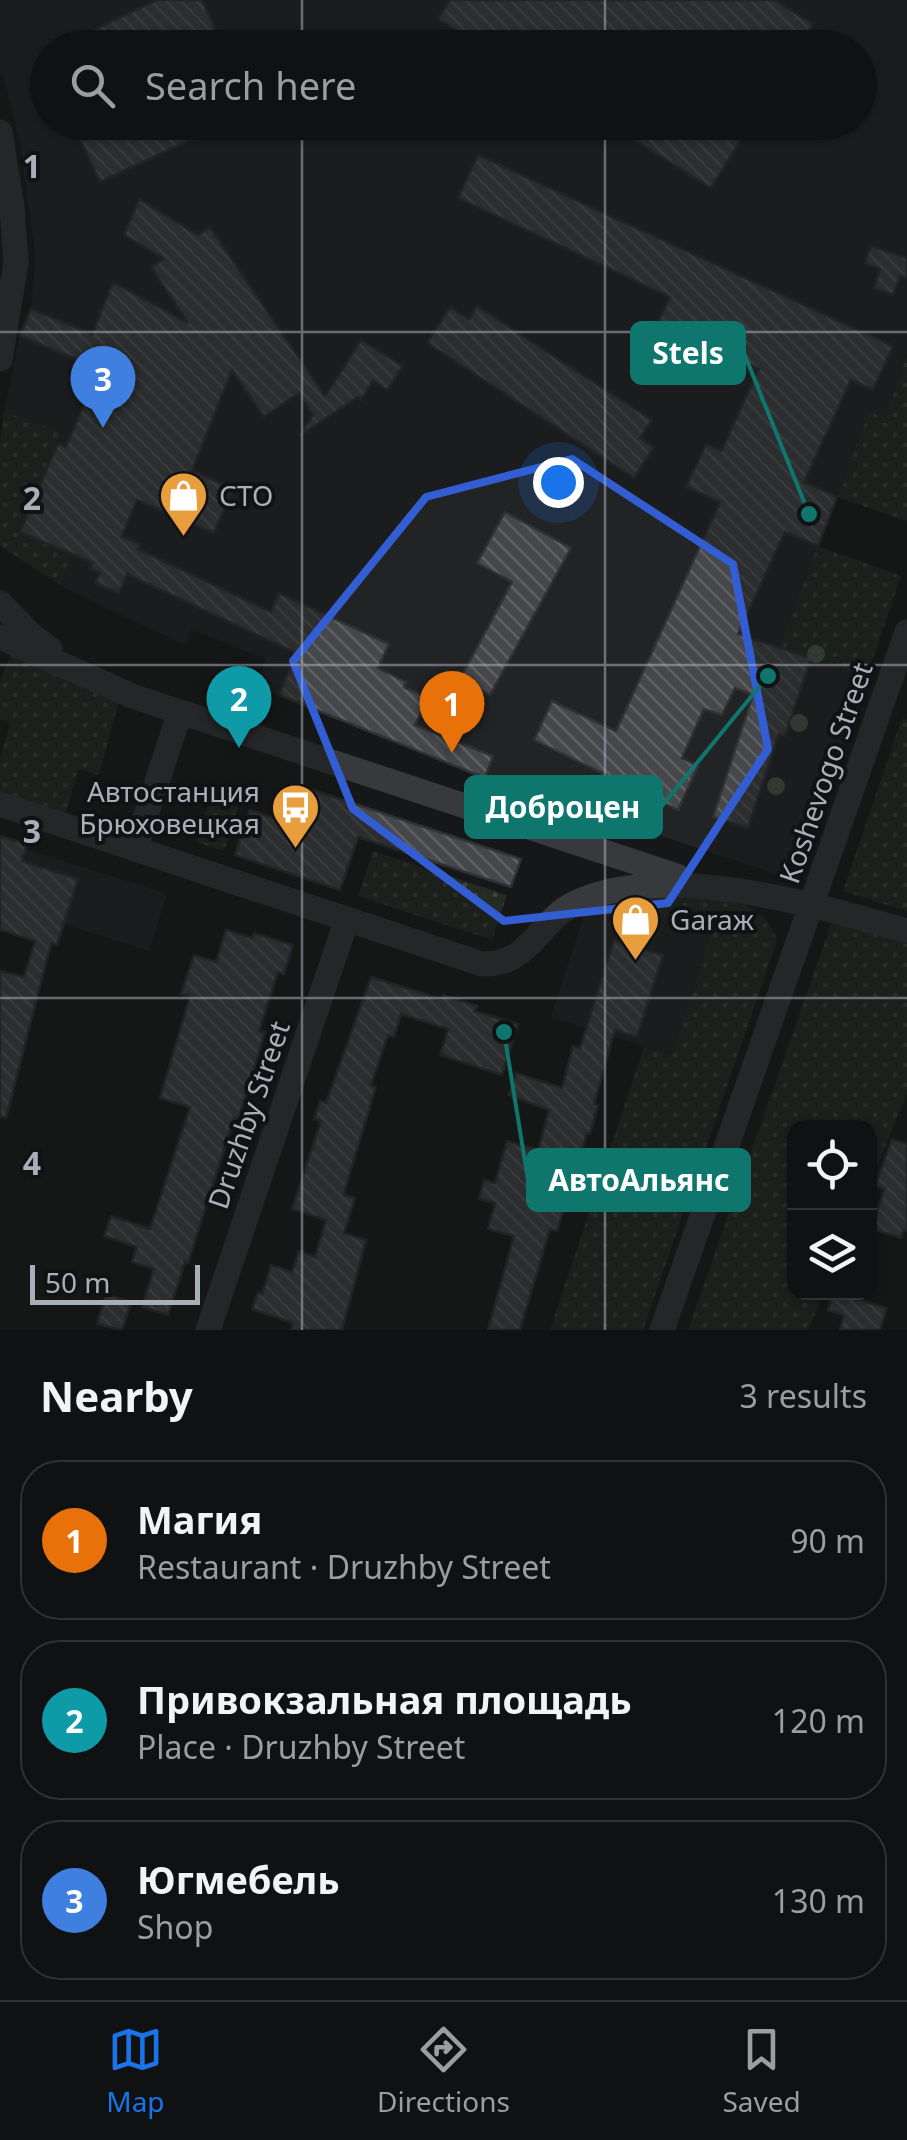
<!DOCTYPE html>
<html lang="en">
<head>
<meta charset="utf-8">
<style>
  :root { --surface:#101112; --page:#191a1b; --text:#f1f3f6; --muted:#9c9d9f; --line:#303132; --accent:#1a73e8 }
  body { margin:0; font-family:"Noto Sans",sans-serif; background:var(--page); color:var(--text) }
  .controls { position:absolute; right:30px; bottom:30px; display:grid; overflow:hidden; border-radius:20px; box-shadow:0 2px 8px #0004 }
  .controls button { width:90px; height:90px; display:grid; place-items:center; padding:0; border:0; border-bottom:2px solid var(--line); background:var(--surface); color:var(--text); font:50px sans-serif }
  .scale { position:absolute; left:30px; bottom:25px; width:170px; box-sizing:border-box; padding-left:10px; border:5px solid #a9afb8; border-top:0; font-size:28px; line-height:35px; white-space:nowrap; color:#a9afb8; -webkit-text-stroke:8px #111213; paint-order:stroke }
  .you { position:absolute; left:558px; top:482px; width:35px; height:35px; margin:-25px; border:8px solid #fff; border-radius:50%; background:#1a73e8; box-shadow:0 0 0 15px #1a73e833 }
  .badge { display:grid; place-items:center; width:65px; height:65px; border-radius:50%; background:var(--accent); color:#fff; font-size:32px; font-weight:700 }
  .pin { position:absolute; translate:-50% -82px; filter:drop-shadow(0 2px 5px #0008) }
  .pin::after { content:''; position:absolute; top:52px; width:35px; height:30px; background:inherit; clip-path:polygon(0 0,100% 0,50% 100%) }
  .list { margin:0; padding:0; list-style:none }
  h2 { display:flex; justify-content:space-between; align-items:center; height:130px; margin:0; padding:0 40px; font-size:42px }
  h2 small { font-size:32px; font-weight:400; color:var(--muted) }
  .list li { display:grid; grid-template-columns:65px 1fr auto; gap:30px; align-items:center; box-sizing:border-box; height:160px; margin:0 20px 20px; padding:0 20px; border:2px solid var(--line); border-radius:40px }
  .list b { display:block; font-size:38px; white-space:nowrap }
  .list p { margin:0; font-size:32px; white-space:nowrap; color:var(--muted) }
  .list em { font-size:32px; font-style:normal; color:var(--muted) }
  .icon { flex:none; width:55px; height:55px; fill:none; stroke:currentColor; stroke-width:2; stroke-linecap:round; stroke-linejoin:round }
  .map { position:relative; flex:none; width:907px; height:1330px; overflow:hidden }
  .search { position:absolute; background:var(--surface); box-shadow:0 2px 8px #0004; left:30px; right:30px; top:30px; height:110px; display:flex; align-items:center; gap:25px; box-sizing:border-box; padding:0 35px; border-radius:55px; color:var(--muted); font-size:38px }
  .sheet { height:670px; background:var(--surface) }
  nav { display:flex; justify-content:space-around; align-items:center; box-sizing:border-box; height:140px; border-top:2px solid var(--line); background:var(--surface); font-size:28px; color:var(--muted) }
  nav a { display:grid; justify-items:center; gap:5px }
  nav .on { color:var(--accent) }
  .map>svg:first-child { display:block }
  .built { fill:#222325; fill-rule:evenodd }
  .grass { fill:url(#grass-dots) }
  .building { fill:url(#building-back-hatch); stroke:#313134; stroke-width:2.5 }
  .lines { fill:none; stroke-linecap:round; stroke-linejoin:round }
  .minor { stroke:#38393d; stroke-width:25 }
  .tree { fill:#516352 }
  .marked { fill:none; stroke:#325dd3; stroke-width:8; stroke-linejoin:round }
  .grid { fill:none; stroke:#a9afb8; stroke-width:2.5; stroke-opacity:0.55 }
  .labels { text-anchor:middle; stroke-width:8; stroke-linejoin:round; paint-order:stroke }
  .poi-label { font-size:28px; fill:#a9afb8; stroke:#111213; text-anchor:start }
  .street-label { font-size:28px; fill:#a9afb8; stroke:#111213 }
  .grid-label { font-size:32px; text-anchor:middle; font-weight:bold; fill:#a9afb8; stroke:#111213; stroke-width:8; stroke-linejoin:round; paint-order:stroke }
  .leader { fill:none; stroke:#0f766e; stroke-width:4 }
  .callout-dot { fill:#0f766e; stroke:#111213; stroke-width:4 }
  .callout { fill:#0f766e; stroke:#0f766e; stroke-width:4 }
  .callout-label { font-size:30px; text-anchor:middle; font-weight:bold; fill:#fff }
</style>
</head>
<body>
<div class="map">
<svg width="907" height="1330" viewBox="0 0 907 1330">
  <defs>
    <pattern id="grass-dots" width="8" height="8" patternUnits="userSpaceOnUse" patternTransform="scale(2.5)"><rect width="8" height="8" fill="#232b23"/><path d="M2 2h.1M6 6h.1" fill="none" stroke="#404741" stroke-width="1.8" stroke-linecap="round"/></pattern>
    <pattern id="building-back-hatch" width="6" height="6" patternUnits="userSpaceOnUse" patternTransform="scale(2.5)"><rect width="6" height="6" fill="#45474b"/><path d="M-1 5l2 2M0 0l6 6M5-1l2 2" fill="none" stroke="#5d5f63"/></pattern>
  </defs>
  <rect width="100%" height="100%" fill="#161718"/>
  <!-- built -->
  <g class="built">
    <path d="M0,0H907V355L885,417L869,412L780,647L867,676L798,881L485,778L301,704L256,686L266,659L192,629L184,645L60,585L73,555L20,532L61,431L4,412L20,336L31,309L36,257L20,143L3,73H0ZM48,48H860V122H48Z"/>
    <polygon points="0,836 27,844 26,849 167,894 149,951 8,906 0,929"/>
    <polygon points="666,895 661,902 711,933 672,1055 551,1017 588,903"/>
  </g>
  <!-- grass -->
  <g class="grass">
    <polygon points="907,355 907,521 837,497 869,412 885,417"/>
    <polygon points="4,412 61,431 20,532 73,555 60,585 0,546 0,444"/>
    <polygon points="818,546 901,576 867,676 779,648"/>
    <polygon points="11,655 119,700 99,775 78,769 66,813 0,795 0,761 10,723 0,719 0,681"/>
    <polygon points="902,718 907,720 907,911 843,891"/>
    <polygon points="211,797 238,807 224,851 196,842"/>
    <polygon points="373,851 507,895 492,940 358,896"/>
    <path d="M666,895C705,898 765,894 777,941L643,1330H550L644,1047L672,1055L711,933L656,915Z"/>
    <polygon points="832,922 907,944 907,1093 870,1183 870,1128 794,1128 794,1292 824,1293 808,1330 688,1330"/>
  </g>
  <!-- building -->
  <g class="building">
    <polygon points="157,0 202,0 224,48 55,48"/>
    <polygon points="450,0 774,0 813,24 798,48 485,48 438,19"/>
    <polygon points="72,122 229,122 100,182"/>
    <polygon points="606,122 752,122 711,188"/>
    <polygon points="478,155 893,346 873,390 851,380 804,482 837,497 818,546 785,532 738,634 811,658 785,736 779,734 748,828 713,817 753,695 735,688 722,715 704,709 682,758 698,766 678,810 534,740 552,701 616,731 720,502 686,487 706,444 721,451 759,369 658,322 670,297 458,198"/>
    <polygon points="139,199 198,235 210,227 325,396 361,340 403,366 387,390 373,381 361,400 358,397 299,436 313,415 299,393 264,417 232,370 192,471 233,488 214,533 137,500 122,536 140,544 138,549 271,612 279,593 389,644 378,668 406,682 404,687 428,698 415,725 493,756 485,778 279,695 296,653 127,574 119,593 95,583 100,573 90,569 93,563 20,532 58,443 66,447 94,380 77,373 81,361 20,336 31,309 92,334 113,282 188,323 151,267 164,259 124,235"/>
    <polygon points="871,246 907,258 907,278 900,276 893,295 874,288 880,269 865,263"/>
    <polygon points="477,306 652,420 640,438 654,447 634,478 427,343 450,307 469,319"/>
    <polygon points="505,512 571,548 490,695 460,679 512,582 477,563"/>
    <polygon points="313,790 521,859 511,887 358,837 340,890 235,855 250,810 300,827"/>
    <polygon points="0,836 27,844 22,861 78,879 57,945 52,943 48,955 6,1118 0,1117 0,971 24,977 35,941 0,930"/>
    <polygon points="226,930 253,938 254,933 293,945 284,974 278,972 259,1031 265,1032 245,1098 238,1119 234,1118 188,1263 185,1262 168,1315 142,1307 154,1269 132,1262 137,1247 104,1236 111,1216 150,1229 190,1107 160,1098 190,996 181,994 194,955 216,962"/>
    <polygon points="614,940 663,955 637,1037 615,1030 594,1104 598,1105 590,1134 587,1133 557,1231 550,1229 520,1330 488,1330 514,1236 488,1229 495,1203 479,1199 484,1180 495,1183 507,1141 538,1150 549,1110 509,1095 516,1073 562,1088 573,1046 580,1048"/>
    <polygon points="371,977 441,999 443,995 477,1006 475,1011 518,1024 502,1075 440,1055 448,1029 401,1014 394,1037 388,1035 371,1085 376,1087 346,1186 344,1195 355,1198 344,1233 366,1240 342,1330 291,1330 293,1323 252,1309 258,1292 262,1294 271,1265 292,1272 299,1251 315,1257 326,1220 292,1209 321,1121 314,1119 320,1101 326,1103"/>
    <polygon points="892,1139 907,1144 907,1231 903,1230 901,1238 872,1229 884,1189 875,1186"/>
    <polygon points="833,1292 887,1308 880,1330 840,1330 844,1315 828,1310"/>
    <polygon points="106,1294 131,1302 122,1330 97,1324"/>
  </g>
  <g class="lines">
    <!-- minor -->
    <g class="minor">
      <polyline points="0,132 12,207 16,263 0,359"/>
      <polyline points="0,603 30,634 50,649"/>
      <polyline points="0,637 132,696 677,876"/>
      <path d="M0,804L482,964C531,965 537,922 575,903C665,860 815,905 907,931"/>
      <polyline points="135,849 180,712"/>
      <polyline points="208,1330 347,919"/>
      <polyline points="662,1330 907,632"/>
    </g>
  </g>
  <!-- trees -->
  <g class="tree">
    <circle cx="816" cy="654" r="9"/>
    <circle cx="799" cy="723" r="9"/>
    <circle cx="776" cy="786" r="9"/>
  </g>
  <!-- marked area -->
  <path d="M0 0H907V1330H0ZM572,459L733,564L768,749L668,903L504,921L353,809L293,661L426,497Z" fill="#161718" fill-opacity=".55" fill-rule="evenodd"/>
  <path class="marked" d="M572,459L733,564L768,749L668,903L504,921L353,809L293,661L426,497Z"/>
  <!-- grid -->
  <path class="grid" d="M302,0V48M605,0V48M302,122V1330M605,122V1330M0,332H907M0,665H907M0,998H907"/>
  <!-- icons -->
  <defs>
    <symbol id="shop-pin" viewBox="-11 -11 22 30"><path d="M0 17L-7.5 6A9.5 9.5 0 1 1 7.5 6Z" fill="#e99e3d" stroke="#111213"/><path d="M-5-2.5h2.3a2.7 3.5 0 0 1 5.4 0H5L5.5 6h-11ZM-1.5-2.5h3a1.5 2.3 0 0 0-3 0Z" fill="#fff"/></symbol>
    <symbol id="bus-pin" viewBox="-11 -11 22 30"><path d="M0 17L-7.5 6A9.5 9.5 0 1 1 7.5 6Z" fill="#e99e3d" stroke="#111213"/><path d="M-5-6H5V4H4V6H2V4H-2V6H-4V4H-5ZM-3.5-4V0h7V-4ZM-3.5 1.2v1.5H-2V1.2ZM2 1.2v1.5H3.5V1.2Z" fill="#fff"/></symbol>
  </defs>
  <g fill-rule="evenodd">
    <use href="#shop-pin" x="156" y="468" width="55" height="75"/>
    <use href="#bus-pin" x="268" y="780" width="55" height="75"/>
    <use href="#shop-pin" x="608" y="892" width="55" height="75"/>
  </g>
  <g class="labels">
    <!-- poi labels -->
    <g class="poi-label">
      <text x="219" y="506">СТО</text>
      <text x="260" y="802" text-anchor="end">Автостанция<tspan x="260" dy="32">Брюховецкая</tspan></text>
      <text x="670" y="930">Garaж</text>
    </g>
    <!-- street labels -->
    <g class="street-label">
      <text transform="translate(826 773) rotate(-71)" y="10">Koshevogo Street</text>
      <text transform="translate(249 1115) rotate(-71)" y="10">Druzhby Street</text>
    </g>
  </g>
  <g class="grid-label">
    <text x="32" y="178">1</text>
    <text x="32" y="510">2</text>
    <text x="32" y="843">3</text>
    <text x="32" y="1175">4</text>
  </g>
  <!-- callouts -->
  <path class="leader" d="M809 514L744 353M768 676L661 807M504 1032L528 1180"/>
  <g class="callout-dot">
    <circle cx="809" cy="514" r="10"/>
    <circle cx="768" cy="676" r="10"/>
    <circle cx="504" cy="1032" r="10"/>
  </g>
  <g class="callout">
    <rect x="632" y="323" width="112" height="60" rx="10"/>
    <rect x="466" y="777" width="195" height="60" rx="10"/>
    <rect x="528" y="1150" width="221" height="60" rx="10"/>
  </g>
  <g class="callout-label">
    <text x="688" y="364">Stels</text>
    <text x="563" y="818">Доброцен</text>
    <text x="639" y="1191">АвтоАльянс</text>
  </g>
</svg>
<div class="controls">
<button><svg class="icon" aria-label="locate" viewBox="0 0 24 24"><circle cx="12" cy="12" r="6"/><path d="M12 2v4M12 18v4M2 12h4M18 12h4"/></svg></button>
<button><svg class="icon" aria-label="layers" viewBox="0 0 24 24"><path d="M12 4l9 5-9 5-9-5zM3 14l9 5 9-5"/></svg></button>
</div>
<div class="scale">50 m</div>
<div class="you"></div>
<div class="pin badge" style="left:452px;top:753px;background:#e8710a">1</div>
<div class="pin badge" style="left:239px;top:748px;background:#0f9aa8">2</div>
<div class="pin badge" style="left:103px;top:428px;background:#3f7fe0">3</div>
<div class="search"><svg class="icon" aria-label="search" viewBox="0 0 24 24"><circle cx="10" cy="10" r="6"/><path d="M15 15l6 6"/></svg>Search here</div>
</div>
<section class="sheet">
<h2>Nearby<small>3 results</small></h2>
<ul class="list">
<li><span class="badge" style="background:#e8710a">1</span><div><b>Магия</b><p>Restaurant · Druzhby Street</p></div><em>90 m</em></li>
<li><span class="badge" style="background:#0f9aa8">2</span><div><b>Привокзальная площадь</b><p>Place · Druzhby Street</p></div><em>120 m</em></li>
<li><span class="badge" style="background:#3f7fe0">3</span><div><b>Югмебель</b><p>Shop</p></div><em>130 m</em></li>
</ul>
</section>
<nav>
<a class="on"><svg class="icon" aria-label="map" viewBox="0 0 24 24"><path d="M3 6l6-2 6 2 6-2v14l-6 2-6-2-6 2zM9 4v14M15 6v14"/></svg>Map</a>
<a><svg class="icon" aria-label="directions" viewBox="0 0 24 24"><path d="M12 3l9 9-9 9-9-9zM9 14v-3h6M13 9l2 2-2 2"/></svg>Directions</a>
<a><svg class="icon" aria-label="saved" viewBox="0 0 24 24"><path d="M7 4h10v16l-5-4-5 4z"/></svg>Saved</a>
</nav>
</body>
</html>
